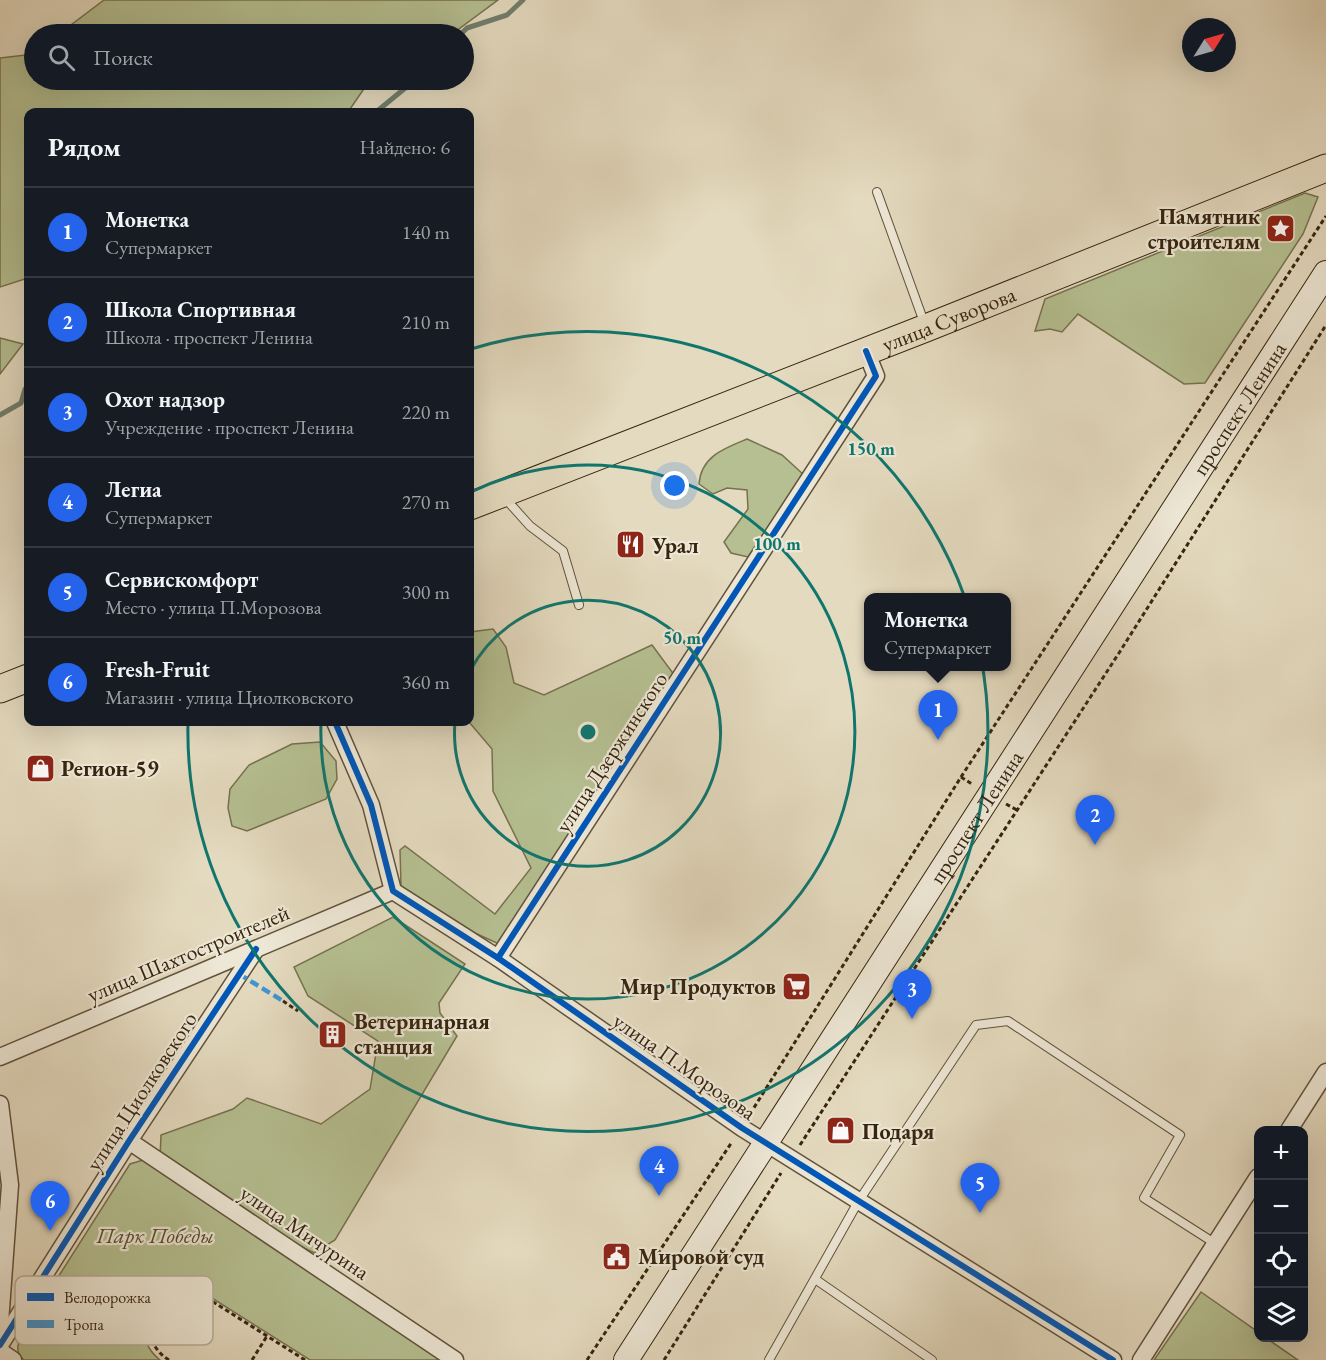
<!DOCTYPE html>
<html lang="ru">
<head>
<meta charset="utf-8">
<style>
  :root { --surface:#171b24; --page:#20242c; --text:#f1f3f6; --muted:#9ea1a6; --line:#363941; --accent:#2563eb }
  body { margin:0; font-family:"EB Garamond",serif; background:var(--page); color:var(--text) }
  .controls { position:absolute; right:18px; bottom:18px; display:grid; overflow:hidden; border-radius:12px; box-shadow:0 6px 24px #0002 }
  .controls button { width:54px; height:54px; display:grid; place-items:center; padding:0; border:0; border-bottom:2px solid var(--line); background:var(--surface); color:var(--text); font:30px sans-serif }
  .compass { position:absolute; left:1182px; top:18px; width:54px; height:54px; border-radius:50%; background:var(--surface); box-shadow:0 6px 24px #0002; rotate:53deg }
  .you { position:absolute; left:675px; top:486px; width:21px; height:21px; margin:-15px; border:4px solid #fff; border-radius:50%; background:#1a73e8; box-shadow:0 0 0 9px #1a73e833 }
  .badge { display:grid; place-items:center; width:39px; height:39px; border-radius:50%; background:var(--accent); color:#fff; font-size:20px; font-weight:700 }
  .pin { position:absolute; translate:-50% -50px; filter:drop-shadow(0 2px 3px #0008) }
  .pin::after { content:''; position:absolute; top:32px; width:21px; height:18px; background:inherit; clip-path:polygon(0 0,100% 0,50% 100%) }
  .popup { position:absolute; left:864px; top:593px; width:147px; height:78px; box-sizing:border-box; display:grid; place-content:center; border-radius:12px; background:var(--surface); filter:drop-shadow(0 2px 4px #0005); font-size:20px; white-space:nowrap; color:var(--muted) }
  .popup b { font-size:22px; color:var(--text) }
  .popup::after { content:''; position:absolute; left:50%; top:100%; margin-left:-12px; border:12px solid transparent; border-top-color:var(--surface) }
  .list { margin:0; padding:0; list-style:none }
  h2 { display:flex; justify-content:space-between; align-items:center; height:78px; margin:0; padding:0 24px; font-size:26px }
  h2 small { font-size:20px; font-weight:400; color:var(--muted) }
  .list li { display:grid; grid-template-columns:39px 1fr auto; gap:18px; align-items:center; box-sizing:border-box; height:90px; padding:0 24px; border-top:2px solid var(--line) }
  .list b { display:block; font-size:22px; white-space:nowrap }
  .list p { margin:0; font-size:20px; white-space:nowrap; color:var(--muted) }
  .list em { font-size:20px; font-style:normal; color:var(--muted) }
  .icon { flex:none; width:33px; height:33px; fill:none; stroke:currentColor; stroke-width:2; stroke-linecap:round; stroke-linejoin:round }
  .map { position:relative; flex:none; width:1326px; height:1360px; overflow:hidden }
  .search { position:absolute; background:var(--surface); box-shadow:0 6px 24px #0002; left:24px; top:24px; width:450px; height:66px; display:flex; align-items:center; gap:15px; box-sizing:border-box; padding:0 21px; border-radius:33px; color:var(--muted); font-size:22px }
  .panel { position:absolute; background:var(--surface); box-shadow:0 6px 24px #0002; left:24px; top:108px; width:450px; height:618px; border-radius:12px }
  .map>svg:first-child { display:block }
  .green { fill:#b5bf91; stroke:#767250; stroke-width:1.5 }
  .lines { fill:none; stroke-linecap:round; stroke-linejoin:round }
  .stream { stroke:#717f6e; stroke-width:5 }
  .lane-casing { stroke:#62523c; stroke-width:10 }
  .street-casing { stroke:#62523c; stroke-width:19 }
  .secondary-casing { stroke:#372510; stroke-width:26 }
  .primary-casing { stroke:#372510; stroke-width:29 }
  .path { stroke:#372510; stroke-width:3; stroke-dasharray:4.5 3; stroke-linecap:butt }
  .lane { stroke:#ede7d5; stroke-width:8 }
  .street { stroke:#ede7d5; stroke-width:16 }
  .secondary { stroke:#ede7d5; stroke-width:24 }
  .primary { stroke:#e4dabf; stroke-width:27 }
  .quiet { stroke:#3e95d3; stroke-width:4.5; stroke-dasharray:9 4.5; stroke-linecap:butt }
  .cycleway-casing { stroke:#ede7d5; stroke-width:10 }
  .cycleway { stroke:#0057b8; stroke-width:6 }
  .ring { fill:none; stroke:#0f766e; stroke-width:3 }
  .labels { text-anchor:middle; stroke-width:4.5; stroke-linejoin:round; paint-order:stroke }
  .poi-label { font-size:22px; font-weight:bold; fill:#372510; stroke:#ede7d5; text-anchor:start }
  .street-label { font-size:22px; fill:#372510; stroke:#ede7d5 }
  .park-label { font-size:22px; font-style:italic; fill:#564c30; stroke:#ede7d5 }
  .key { fill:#ede7d5; stroke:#b6ad9a; stroke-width:1.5 }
  .key-label { font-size:16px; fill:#372510 }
  .centre { fill:#0f766e; stroke:#ede7d5; stroke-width:3 }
  .ring-label { font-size:18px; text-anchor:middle; font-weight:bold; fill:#0f766e; stroke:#ede7d5; stroke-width:4.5; stroke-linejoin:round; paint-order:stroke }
</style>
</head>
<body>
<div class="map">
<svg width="1326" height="1360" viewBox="0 0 1326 1360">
  <rect width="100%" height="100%" fill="#e4dabf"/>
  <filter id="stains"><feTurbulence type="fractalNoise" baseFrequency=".00333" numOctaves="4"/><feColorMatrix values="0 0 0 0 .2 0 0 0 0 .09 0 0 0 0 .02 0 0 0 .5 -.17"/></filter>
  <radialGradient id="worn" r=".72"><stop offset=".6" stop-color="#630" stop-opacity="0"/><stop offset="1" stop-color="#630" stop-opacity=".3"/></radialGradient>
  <!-- green -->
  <g class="green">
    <polygon points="104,0 498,0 452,34 59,34"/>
    <polygon points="34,54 34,80 370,80 348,112 28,112 28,278 0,287 0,58"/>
    <polygon points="1305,193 1318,197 1303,234 1205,383 1184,384 1078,314 1062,332 1050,329 1035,331 1045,299"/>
    <polygon points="0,338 23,344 0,374"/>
    <path d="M747,439L782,455L804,475L748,557L731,553L724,542L748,509L747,490L727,488L713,494L699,484C701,456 725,448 747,439Z"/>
    <polygon points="493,629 506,647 514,683 544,695 652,645 675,676 499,944 475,933 401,886 400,850 405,846 495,914 531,868 493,791 492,749 469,722 470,632"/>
    <polygon points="320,742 336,761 337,779 326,799 247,831 232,826 228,808 230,789 249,765 292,744"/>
    <polygon points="393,917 465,964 439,1003 440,1013 457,1036 335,1240 314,1253 269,1230 160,1158 161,1135 233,1109 247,1098 321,1124 370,1089 378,1041 308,996 294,967"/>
    <path d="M143,1160L454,1360H310L201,1291C192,1290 182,1288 173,1290C138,1299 134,1340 160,1360H24C16,1353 17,1347 20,1337L130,1164Z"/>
    <polygon points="1201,1292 1258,1332 1258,1338 1266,1338 1298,1360 1154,1360"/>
  </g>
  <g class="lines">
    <!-- stream -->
    <g class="stream">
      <polyline points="461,34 467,28 507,15 523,0"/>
      <polyline points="376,112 415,80"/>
      <polyline points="0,415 21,403 25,389 28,389"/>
    </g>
    <defs>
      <g id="lane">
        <polyline points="877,192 925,325"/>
        <polyline points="503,496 530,526 563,551 579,605"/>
        <polyline points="815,1279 932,1360"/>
        <polyline points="769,1360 858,1202 976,1025 1008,1021 1180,1135 1144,1198 1216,1244"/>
      </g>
      <g id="street">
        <polyline points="335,722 371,805 393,891 498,958 742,1128 1113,1360"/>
        <polyline points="498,958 876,376 866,351"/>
        <polyline points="0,1057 393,891"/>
        <polyline points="0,1104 10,1185 0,1323"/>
        <polyline points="1289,1130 1326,1072"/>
        <polyline points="129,1141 455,1360"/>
        <polyline points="0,1345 129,1141 256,949"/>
        <polyline points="0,1351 13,1360"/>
        <polyline points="1141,1360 1258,1177"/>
      </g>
      <g id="secondary">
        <path id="s1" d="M626,1360L1326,273"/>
      </g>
      <g id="primary">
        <path id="s2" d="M470,506L926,328L1326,168"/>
        <polyline points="0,689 28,678"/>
      </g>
    </defs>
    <!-- lane casing -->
    <use href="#lane" class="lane-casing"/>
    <!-- street casing -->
    <use href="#street" class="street-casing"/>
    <!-- secondary casing -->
    <use href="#secondary" class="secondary-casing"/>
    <!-- primary casing -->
    <use href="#primary" class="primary-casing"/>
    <!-- path -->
    <g class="path">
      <polyline points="961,777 972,784"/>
      <polyline points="1006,804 1017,810"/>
      <polyline points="283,1001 298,1011"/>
      <polyline points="750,1114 961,777 1326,216"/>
      <polyline points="800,1145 1119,653 1326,325"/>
      <path d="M169,1360C141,1343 140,1300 176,1293C183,1291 191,1293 199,1293L305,1360"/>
      <polyline points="252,1360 267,1336"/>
      <polyline points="587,1360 732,1142"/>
      <polyline points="664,1360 781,1173"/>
    </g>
    <!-- lane -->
    <use href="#lane" class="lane"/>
    <!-- street -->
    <use href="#street" class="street"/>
    <!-- secondary -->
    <use href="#secondary" class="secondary"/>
    <!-- primary -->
    <use href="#primary" class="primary"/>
    <!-- quiet -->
    <polyline class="quiet" points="239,974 283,1001"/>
    <defs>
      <g id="cycleway">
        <polyline points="335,722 371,805 393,891 498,958 742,1128 1113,1360"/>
        <polyline points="498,958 876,376 866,351"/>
        <polyline points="0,1345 129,1141 256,949"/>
      </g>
    </defs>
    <!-- cycleway casing -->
    <use href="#cycleway" class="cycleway-casing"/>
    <!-- cycleway -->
    <use href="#cycleway" class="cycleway"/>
  </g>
  <!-- distance rings -->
  <g class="ring">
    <path d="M470 671A133 133 0 1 1 455 722"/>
    <path d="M471 492A267 267 0 1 1 321 723"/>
    <path d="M471 349A400 400 0 1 1 188 722"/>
  </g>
  <!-- icons -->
  <defs>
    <symbol id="sight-square" viewBox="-11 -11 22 22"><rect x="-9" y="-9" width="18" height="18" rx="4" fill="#8f2418" stroke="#ede7d5"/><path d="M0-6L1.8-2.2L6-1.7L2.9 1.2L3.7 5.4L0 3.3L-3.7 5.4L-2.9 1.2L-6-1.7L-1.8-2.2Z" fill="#fff"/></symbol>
    <symbol id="restaurant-square" viewBox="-11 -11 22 22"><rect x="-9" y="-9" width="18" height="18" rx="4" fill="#8f2418" stroke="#ede7d5"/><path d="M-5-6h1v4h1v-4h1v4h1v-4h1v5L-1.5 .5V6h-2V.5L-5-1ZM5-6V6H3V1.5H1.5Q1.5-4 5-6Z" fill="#fff"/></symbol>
    <symbol id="shop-square" viewBox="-11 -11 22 22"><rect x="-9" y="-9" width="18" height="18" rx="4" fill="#8f2418" stroke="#ede7d5"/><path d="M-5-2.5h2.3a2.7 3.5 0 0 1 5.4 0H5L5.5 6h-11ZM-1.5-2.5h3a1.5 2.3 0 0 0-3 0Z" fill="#fff"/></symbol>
    <symbol id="supermarket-square" viewBox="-11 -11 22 22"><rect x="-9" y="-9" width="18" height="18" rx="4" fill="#8f2418" stroke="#ede7d5"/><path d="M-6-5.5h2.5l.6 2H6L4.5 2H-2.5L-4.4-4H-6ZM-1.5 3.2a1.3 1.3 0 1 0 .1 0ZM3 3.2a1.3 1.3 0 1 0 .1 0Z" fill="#fff"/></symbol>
    <symbol id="building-square" viewBox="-11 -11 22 22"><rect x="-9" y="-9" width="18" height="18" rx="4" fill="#8f2418" stroke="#ede7d5"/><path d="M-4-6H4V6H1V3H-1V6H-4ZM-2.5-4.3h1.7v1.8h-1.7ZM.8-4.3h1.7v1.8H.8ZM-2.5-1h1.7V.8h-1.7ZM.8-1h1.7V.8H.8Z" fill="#fff"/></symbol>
    <symbol id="civic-square" viewBox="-11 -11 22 22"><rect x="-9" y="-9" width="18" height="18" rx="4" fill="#8f2418" stroke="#ede7d5"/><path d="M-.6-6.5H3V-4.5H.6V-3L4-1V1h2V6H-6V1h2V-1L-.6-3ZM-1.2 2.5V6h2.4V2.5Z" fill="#fff"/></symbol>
  </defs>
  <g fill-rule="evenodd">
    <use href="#sight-square" x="1264" y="212" width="33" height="33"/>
    <use href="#restaurant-square" x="614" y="528" width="33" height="33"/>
    <use href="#shop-square" x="24" y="752" width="33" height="33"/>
    <use href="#supermarket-square" x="780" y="970" width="33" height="33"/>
    <use href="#building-square" x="316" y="1018" width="33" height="33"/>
    <use href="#shop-square" x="824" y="1114" width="33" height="33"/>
    <use href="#civic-square" x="600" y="1240" width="33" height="33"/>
  </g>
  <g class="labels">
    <!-- poi labels -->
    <g class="poi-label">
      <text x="1260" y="224" text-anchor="end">Памятник<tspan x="1260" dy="25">строителям</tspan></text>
      <text x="652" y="553">Урал</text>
      <text x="61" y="776">Регион-59</text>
      <text x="776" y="994" text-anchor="end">Мир Продуктов</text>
      <text x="354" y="1029">Ветеринарная<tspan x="354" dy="25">станция</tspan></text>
      <text x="862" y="1139">Подаря</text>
      <text x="638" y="1264">Мировой суд</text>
    </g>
    <!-- street labels -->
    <g class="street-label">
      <text dy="8" stroke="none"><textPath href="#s2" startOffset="514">улица Суворова</textPath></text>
      <text dy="8" stroke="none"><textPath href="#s1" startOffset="1132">проспект Ленина</textPath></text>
      <text transform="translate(611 752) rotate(-57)" y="8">улица Дзержинского</text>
      <text dy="8" stroke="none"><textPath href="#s1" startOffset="646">проспект Ленина</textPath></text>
      <text transform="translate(188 953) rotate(-23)" y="8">улица Шахтостроителей</text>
      <text transform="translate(685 1066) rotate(35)" y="8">улица П.Морозова</text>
      <text transform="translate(141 1091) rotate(-57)" y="8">улица Циолковского</text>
      <text transform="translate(305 1232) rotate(34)" y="8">улица Мичурина</text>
    </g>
    <!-- park labels -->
    <g class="park-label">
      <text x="155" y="1243">Парк Победы</text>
    </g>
  </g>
  <!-- legend -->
  <rect x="15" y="1276" width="198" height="69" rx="9" class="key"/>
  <rect x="27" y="1293" width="27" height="8" fill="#0057b8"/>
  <rect x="27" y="1320" width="27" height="8" fill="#3e95d3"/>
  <g class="key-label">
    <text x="64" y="1303">Велодорожка</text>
    <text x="64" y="1330">Тропа</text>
  </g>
  <circle cx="588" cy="732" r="9" class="centre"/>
  <g class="ring-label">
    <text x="871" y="455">150 m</text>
    <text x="777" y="550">100 m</text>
    <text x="682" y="644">50 m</text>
  </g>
  <rect width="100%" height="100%" filter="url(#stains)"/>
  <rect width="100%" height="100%" fill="url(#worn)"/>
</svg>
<div class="controls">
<button>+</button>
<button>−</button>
<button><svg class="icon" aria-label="locate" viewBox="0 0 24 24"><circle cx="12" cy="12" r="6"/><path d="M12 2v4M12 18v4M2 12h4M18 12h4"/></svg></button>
<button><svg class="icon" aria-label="layers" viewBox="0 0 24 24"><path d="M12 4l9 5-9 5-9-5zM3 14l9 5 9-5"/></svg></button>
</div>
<svg class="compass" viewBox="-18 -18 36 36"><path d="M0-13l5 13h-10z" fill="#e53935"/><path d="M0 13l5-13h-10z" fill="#9ea1a6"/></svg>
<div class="you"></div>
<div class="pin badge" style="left:938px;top:740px">1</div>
<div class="popup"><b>Монетка</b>Супермаркет</div>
<div class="pin badge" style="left:1095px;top:845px">2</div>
<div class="pin badge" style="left:912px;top:1019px">3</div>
<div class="pin badge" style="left:659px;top:1196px">4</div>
<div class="pin badge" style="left:980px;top:1213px">5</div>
<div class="pin badge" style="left:50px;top:1231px">6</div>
<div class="search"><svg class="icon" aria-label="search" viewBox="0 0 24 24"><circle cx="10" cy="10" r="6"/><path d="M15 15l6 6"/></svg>Поиск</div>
<section class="panel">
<h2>Рядом<small>Найдено: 6</small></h2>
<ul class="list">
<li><span class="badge">1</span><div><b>Монетка</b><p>Супермаркет</p></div><em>140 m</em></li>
<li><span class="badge">2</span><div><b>Школа Спортивная</b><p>Школа · проспект Ленина</p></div><em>210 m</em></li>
<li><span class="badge">3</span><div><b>Охот надзор</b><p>Учреждение · проспект Ленина</p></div><em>220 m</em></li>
<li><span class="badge">4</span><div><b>Легиа</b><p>Супермаркет</p></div><em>270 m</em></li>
<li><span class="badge">5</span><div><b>Сервискомфорт</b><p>Место · улица П.Морозова</p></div><em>300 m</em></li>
<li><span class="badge">6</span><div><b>Fresh-Fruit</b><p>Магазин · улица Циолковского</p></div><em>360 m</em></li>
</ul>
</section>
</div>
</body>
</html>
